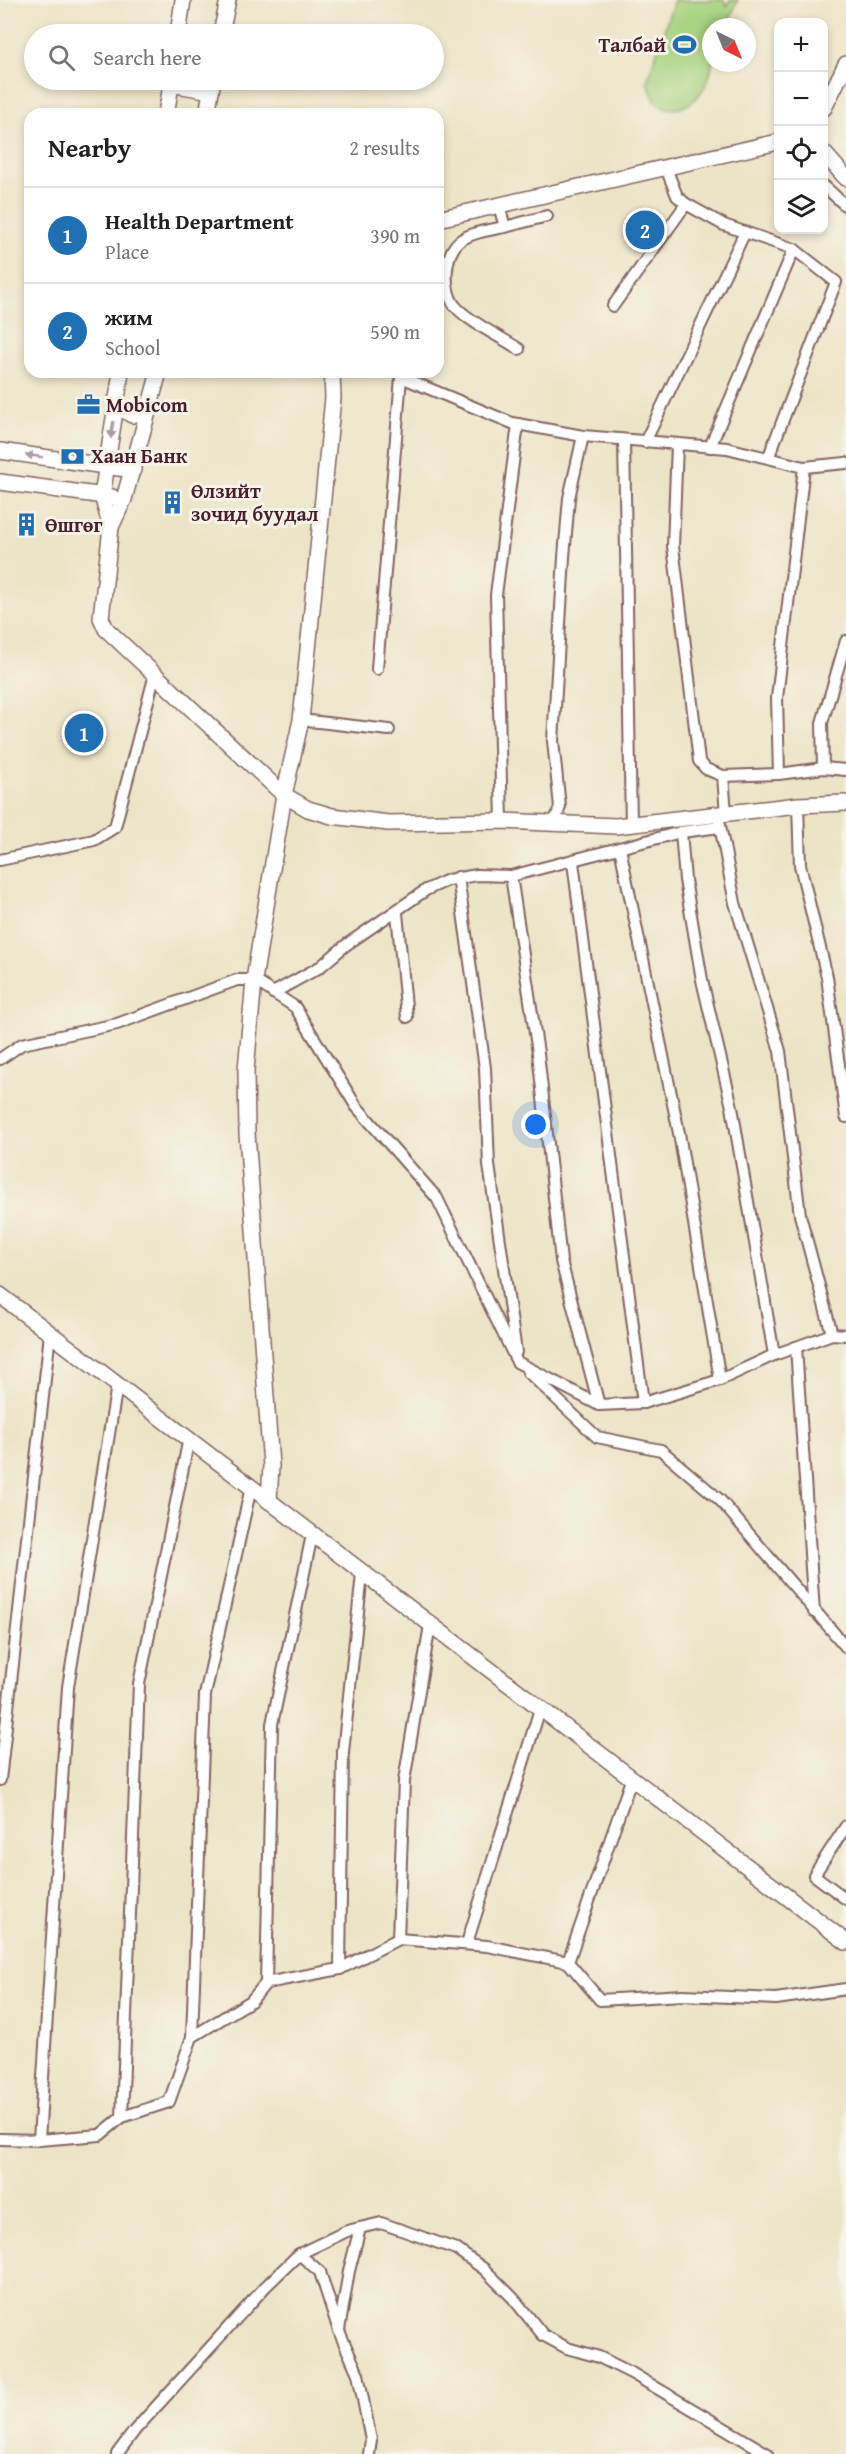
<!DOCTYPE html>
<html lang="en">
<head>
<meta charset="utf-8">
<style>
  :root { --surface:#fff; --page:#f2f2f2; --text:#202124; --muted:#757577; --line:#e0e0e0; --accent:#1f6fb2 }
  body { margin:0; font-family:"Gentium Book Plus",serif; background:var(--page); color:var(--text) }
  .controls { position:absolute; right:18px; top:18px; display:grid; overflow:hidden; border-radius:12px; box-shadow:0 3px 9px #0003 }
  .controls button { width:54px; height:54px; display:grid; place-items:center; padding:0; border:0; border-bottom:2px solid var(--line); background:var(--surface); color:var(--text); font:30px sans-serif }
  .compass { position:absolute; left:702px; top:18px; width:54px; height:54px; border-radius:50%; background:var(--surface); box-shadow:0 3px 9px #0003; rotate:137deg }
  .you { position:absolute; left:536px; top:1125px; width:21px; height:21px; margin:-15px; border:4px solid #fff; border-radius:50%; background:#1a73e8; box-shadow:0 0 0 9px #1a73e833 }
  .badge { display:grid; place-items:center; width:39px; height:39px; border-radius:50%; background:var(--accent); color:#fff; font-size:20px; font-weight:700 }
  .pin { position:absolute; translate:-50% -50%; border:3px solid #fff; box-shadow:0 2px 6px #0006 }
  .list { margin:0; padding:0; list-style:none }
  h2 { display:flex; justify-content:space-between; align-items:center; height:78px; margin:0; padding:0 24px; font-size:26px }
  h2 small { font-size:20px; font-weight:400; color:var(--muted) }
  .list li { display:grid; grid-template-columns:39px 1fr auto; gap:18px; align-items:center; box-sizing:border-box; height:96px; padding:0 24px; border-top:2px solid var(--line) }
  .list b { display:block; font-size:22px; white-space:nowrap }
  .list p { margin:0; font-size:20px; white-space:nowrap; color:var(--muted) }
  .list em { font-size:20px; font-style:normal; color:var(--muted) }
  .icon { flex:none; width:33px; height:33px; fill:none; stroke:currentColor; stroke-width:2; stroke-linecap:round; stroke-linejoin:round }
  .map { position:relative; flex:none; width:846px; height:2454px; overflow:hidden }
  .search { position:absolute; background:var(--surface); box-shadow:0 3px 9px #0003; left:24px; top:24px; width:420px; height:66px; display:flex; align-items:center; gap:15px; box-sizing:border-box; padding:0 21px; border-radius:33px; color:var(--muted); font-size:22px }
  .panel { position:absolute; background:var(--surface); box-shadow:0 3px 9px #0003; left:24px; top:108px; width:420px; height:270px; border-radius:18px }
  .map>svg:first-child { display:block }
  .pitch { fill:#a6d27e; stroke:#787854; stroke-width:1.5 }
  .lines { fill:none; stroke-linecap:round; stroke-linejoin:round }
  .street-casing { stroke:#836461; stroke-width:14 }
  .secondary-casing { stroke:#836461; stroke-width:18 }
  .street { stroke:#fff; stroke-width:10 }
  .secondary { stroke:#fff; stroke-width:15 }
  .oneway { fill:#ae9aa0 }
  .labels { text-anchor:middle; stroke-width:6; stroke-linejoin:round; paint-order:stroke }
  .poi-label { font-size:20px; font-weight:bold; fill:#4a1f2b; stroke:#f7f3e8; text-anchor:start }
</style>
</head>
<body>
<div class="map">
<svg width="846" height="2454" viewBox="0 0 846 2454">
  <rect width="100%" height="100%" fill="#f7f3e8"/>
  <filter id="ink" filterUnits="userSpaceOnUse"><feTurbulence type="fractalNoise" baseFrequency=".0167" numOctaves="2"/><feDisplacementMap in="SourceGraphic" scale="12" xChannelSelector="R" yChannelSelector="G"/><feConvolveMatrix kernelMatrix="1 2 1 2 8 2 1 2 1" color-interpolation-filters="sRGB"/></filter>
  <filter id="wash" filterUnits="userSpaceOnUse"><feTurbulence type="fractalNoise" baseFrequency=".008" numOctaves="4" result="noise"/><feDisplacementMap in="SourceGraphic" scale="24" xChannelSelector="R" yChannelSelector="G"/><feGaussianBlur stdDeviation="1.35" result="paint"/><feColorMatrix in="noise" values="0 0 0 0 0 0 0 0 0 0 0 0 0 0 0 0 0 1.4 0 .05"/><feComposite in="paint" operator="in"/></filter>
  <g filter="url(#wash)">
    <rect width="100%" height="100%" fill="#ece4c6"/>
    <!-- pitch -->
    <path class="pitch" d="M674,0H724L727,6L730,0H738L726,27H711C711,39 713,55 712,64C709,91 684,122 656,103L647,82Z"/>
  </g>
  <g filter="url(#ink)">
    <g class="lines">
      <defs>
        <g id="street">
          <polyline points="666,168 677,196 686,204 724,225 794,249 836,282 769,456"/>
          <polyline points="824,186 846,206"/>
          <polyline points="499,206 505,227 547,216"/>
          <path d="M505,227C490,230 473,232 461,240C443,252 442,294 457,308C471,323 501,337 519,349"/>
          <polyline points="613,306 686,204"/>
          <polyline points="624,440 631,825"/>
          <polyline points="645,442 745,232"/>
          <polyline points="677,445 673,546 699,761 706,769 723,776 726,814"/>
          <polyline points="710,447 794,249"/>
          <polyline points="377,669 401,377 512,423 583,436 727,448 804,467"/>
          <polyline points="301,720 389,730"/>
          <polyline points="823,768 822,723 846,641"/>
          <polyline points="779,774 777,698 804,467 846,463"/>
          <polyline points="723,776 779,774 823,768 846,770"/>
          <polyline points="798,805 800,865 827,977 846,1117"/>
          <polyline points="718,815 735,903 780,1051 800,1215 832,1334"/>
          <polyline points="502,821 496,595 518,424"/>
          <polyline points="554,824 560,807 553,741 564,557 569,498 583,436"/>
          <polyline points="681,832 685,880 702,980 732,1107 774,1355"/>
          <polyline points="620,848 679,1133 720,1380"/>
          <polyline points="0,860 94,840 115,827 155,674"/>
          <polyline points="573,862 643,1403"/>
          <polyline points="511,876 538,1053 561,1261 599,1405"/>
          <polyline points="458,877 485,1068 489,1165 516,1352"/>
          <polyline points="397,913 407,1017"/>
          <polyline points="273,993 320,967 346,945 426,890 448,880 477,875 511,876 681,832 720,827"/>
          <polyline points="0,1059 22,1044 117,1024 237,980 254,980 295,1007 356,1106 437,1198 517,1362 599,1405 643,1403 720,1380 774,1355 832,1334 846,1335"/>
          <polyline points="796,1347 814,1612"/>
          <polyline points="528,1372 597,1437 661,1450 720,1500 846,1647"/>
          <polyline points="0,1780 50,1334"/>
          <polyline points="846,1826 814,1875 846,1899"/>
          <polyline points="398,1939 404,1781 430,1625"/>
          <polyline points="467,1943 540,1709"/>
          <polyline points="568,1962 631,1780"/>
          <polyline points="340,1969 343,1752 362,1574"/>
          <polyline points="266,1983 272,1724 312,1535"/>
          <polyline points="192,2037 205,1695 251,1487"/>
          <polyline points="122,2117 139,1684 189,1438"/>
          <polyline points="0,2139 39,2140 100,2135 122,2117 169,2102 192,2037 251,2001 266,1983 340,1969 398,1939 487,1946 568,1962 600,2000 683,1995 776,1999 846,1989"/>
          <polyline points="39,2140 68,1687 117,1385"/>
          <polyline points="299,2254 320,2272 339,2331 358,2374 371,2440 369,2454"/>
          <polyline points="339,2330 349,2271 360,2228"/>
          <polyline points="117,2454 135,2430 265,2287 299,2254 347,2231 381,2223 456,2249 484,2269 513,2298 543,2335 567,2348 599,2357 633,2374 768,2454"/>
        </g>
        <g id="secondary">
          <polyline points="178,34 183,0"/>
          <polyline points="221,34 228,0"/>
          <polyline points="171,84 211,91"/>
          <polyline points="824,108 846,64"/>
          <polyline points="166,114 172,80"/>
          <polyline points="207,114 213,80"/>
          <polyline points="824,153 846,178"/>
          <polyline points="438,219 778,142"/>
          <polyline points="159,372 124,499 111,527 101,618 106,629 284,795 308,809 332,816 388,823 502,821 616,826 798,805 846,803"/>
          <polyline points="116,400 119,407 132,415 147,411 152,405"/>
          <polyline points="0,451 133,470"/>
          <polyline points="0,482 112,497"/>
          <polyline points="111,527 102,496 121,372"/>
          <polyline points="0,1295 846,1942"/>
          <polyline points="269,1501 271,1466 247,1133 246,1070 254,980 284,795 301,720 333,398 332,372"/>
        </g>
      </defs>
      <!-- street casing -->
      <use href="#street" class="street-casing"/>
      <!-- secondary casing -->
      <use href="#secondary" class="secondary-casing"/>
      <!-- street -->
      <use href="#street" class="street"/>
      <!-- secondary -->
      <use href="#secondary" class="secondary"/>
    </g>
    <!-- one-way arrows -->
    <defs><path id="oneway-solid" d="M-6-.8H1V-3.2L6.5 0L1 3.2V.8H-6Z" transform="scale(1.5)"/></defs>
    <g class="oneway">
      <use href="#oneway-solid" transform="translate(112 430) rotate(98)"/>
      <use href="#oneway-solid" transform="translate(34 456) rotate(-172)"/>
    </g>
  </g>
  <!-- icons -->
  <defs>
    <symbol id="stadium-bare" viewBox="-9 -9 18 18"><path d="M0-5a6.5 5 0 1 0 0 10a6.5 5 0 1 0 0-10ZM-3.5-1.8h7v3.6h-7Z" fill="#1f6fb2" stroke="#f7f3e8" stroke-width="2.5" paint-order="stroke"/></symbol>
    <symbol id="office-bare" viewBox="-9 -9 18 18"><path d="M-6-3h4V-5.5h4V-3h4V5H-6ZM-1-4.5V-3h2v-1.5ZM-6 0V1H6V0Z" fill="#1f6fb2" stroke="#f7f3e8" stroke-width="2.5" paint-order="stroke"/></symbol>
    <symbol id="bank-bare" viewBox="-9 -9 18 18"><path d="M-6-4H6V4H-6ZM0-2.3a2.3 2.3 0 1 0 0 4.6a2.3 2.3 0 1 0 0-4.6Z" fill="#1f6fb2" stroke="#f7f3e8" stroke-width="2.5" paint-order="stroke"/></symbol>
    <symbol id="building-bare" viewBox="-9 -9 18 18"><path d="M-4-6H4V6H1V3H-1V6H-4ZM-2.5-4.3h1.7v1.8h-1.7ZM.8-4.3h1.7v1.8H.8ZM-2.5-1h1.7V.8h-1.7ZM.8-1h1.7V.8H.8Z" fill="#1f6fb2" stroke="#f7f3e8" stroke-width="2.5" paint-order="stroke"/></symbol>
  </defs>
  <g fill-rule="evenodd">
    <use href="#stadium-bare" x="668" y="28" width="33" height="33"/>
    <use href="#office-bare" x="72" y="388" width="33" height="33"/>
    <use href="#bank-bare" x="56" y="440" width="33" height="33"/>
    <use href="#building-bare" x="156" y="486" width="33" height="33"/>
    <use href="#building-bare" x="10" y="508" width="33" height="33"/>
  </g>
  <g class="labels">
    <!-- poi labels -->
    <g class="poi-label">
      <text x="666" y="52" text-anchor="end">Талбай</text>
      <text x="106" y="412">Mobicom</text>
      <text x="91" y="463">Хаан Банк</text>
      <text x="191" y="498">Өлзийт<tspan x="191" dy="23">зочид буудал</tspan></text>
      <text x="45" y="532">Өшгөг</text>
    </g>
  </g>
</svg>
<div class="controls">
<button>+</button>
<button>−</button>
<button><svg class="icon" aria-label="locate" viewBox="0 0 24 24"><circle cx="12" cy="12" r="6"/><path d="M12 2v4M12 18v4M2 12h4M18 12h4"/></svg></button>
<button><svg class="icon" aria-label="layers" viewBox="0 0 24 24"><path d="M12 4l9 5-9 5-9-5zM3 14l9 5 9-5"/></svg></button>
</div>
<svg class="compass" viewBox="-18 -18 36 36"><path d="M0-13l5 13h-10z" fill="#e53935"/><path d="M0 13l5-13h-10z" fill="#757577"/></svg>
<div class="you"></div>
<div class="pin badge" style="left:84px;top:733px">1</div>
<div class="pin badge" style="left:645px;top:230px">2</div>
<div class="search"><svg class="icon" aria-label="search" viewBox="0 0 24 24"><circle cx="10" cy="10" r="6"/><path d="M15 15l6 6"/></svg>Search here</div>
<section class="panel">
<h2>Nearby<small>2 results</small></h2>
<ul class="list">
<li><span class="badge">1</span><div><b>Health Department</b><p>Place</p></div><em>390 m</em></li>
<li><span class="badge">2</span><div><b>жим</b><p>School</p></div><em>590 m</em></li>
</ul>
</section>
</div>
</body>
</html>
